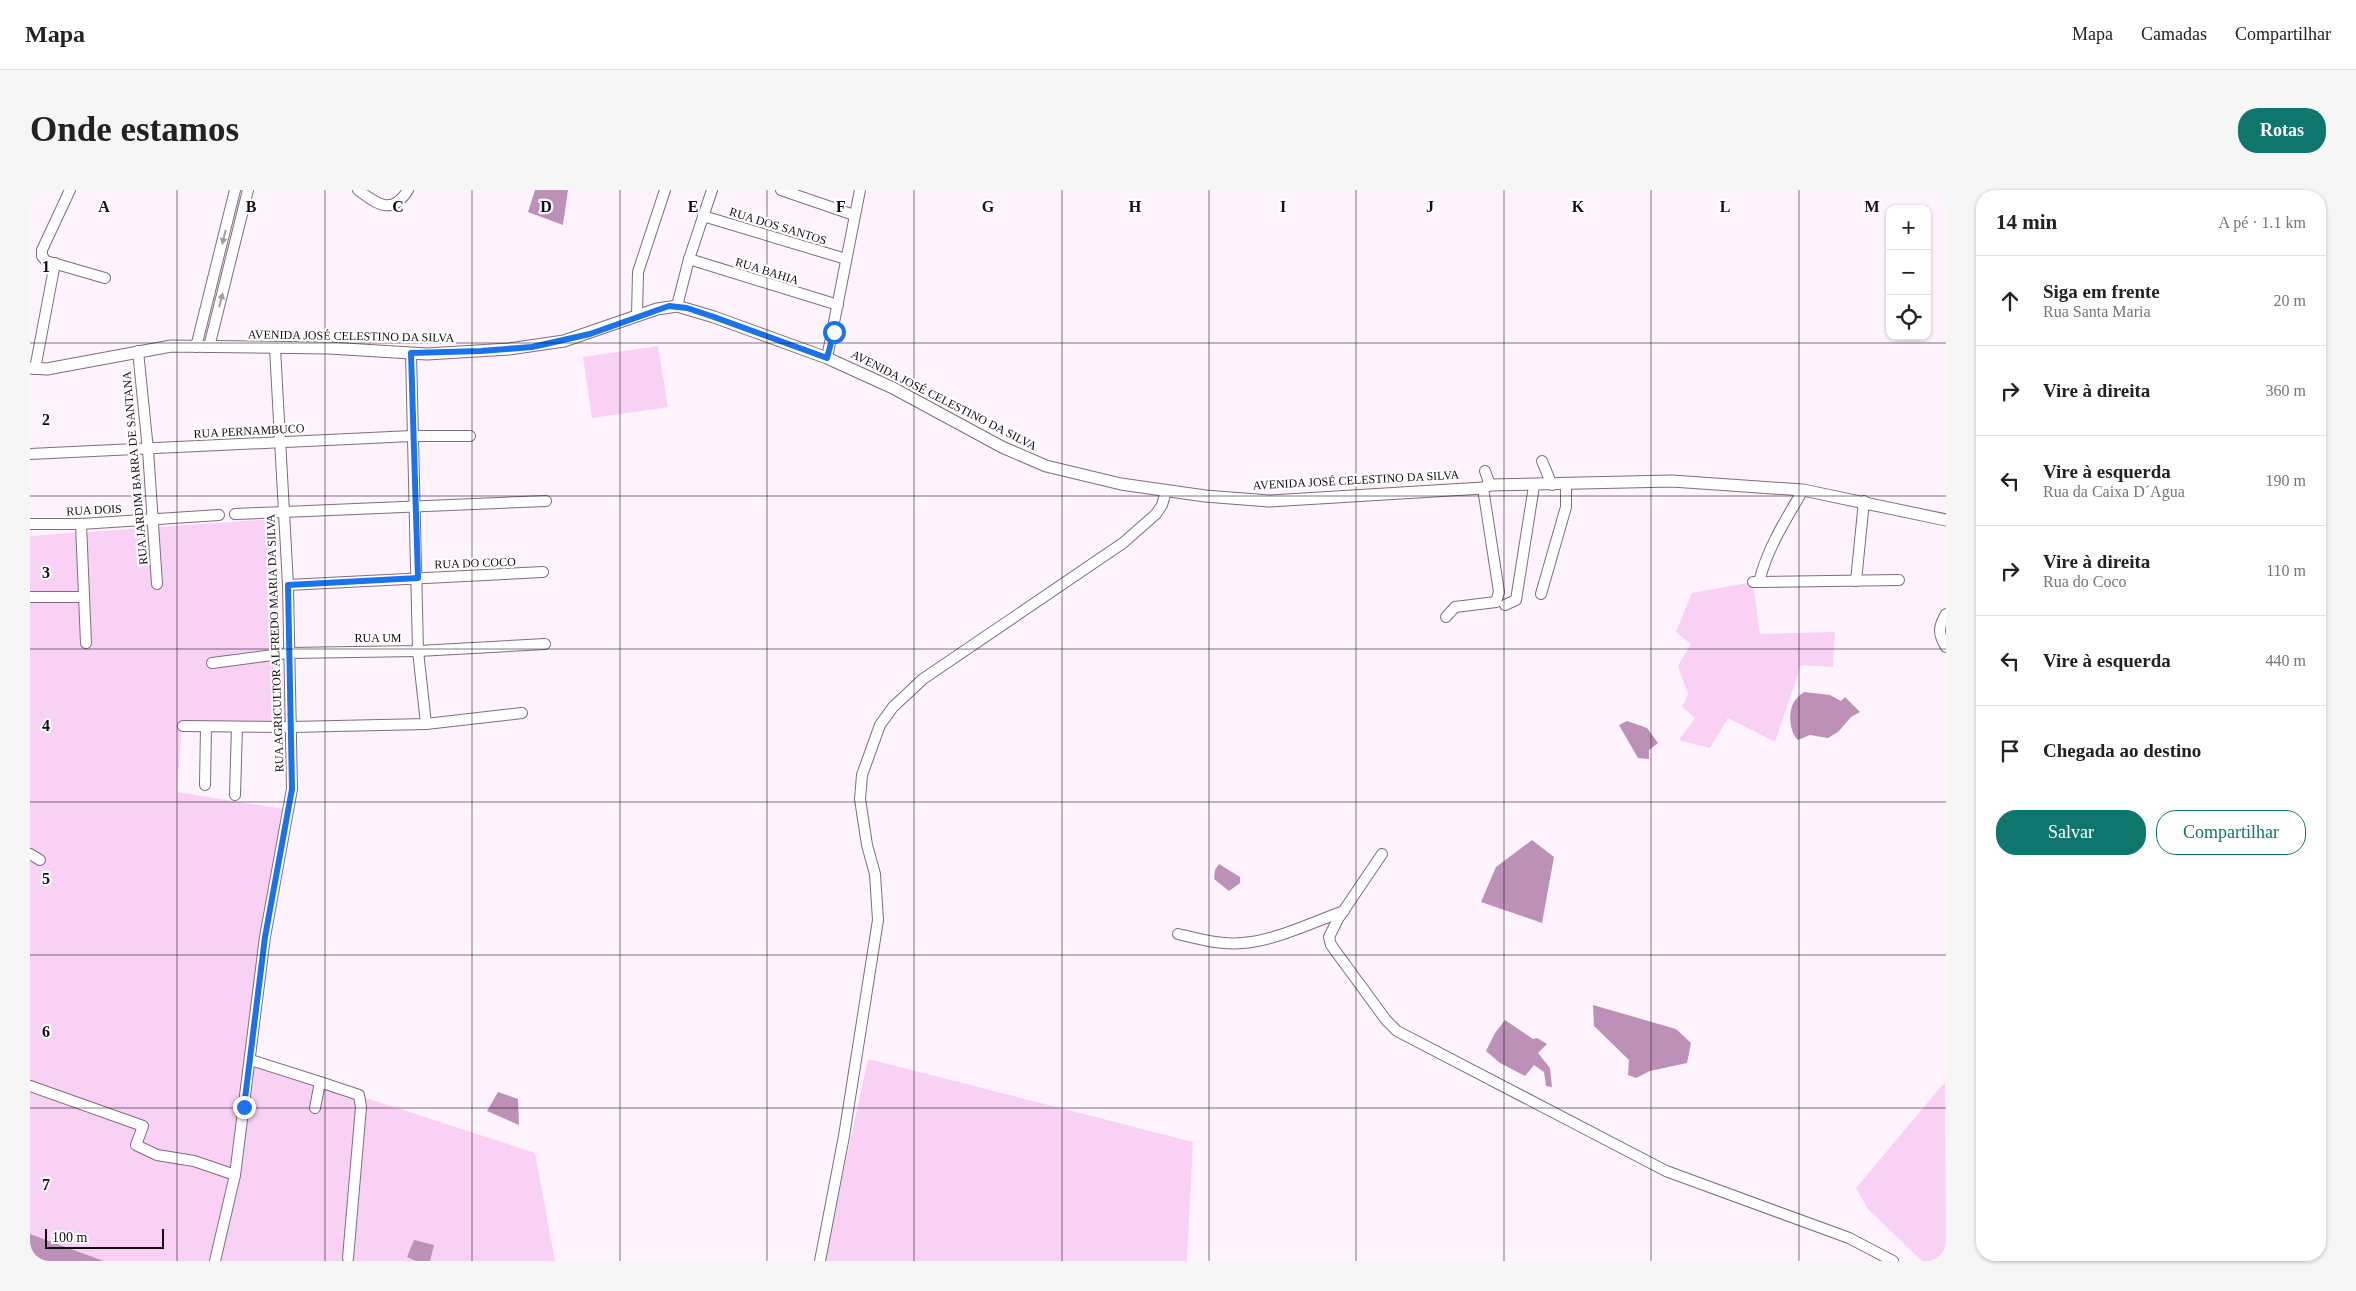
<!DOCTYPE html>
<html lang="pt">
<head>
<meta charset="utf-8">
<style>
  :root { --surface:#fff; --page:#f6f6f6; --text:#222; --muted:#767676; --line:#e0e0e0; --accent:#0f766e }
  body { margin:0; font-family:Georgia,serif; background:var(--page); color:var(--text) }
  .controls { position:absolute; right:15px; top:15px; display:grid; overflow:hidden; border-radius:10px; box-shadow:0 1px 4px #0004 }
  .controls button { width:45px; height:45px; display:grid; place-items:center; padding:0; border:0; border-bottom:1px solid var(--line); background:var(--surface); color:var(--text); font:25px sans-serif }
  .scale { position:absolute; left:15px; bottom:12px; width:119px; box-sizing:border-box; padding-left:5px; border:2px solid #130c12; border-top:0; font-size:14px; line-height:18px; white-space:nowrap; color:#130c12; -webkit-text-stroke:4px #fff; paint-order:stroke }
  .stop { position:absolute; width:15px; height:15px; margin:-11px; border:4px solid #1a73e8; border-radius:50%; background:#fff }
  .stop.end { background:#1a73e8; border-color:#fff; box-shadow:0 1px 5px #0008 }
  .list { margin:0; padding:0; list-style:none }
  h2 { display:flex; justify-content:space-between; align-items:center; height:65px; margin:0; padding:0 20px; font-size:21px }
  h2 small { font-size:16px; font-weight:400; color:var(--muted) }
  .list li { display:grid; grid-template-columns:32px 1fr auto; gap:15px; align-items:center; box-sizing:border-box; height:90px; padding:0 20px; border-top:1px solid var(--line) }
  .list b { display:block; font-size:19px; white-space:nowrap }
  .list p { margin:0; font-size:16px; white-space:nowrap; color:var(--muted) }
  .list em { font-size:16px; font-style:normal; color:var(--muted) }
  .actions { display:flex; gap:10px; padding:15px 20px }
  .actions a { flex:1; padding:11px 0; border:1px solid var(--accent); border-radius:20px; text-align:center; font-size:18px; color:var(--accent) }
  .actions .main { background:var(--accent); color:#fff }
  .icon { flex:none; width:28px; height:28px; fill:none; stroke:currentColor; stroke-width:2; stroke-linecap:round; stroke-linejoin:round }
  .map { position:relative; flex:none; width:1916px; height:1071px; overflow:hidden; border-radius:20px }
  header { display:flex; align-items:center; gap:30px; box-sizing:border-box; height:70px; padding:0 25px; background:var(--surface); border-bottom:1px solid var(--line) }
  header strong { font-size:24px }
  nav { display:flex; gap:28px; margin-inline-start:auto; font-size:18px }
  .intro { display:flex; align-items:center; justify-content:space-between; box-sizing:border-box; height:120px; padding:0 30px }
  h1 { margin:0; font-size:35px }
  .button { padding:12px 22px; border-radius:20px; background:var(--accent); color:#fff; font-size:18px; font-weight:700 }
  main { display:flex; gap:30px; padding:0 30px }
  aside { flex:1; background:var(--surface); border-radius:20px; box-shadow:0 1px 4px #0004 }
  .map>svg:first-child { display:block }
  .green { fill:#f9d1f4 }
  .water { fill:#bd90b8 }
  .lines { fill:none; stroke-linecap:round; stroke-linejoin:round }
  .minor-casing { stroke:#7f6d7c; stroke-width:12 }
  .tertiary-casing { stroke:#7f6d7c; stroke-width:13 }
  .minor { stroke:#fff; stroke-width:10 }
  .tertiary { stroke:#fff; stroke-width:11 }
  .oneway { fill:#a19ea0 }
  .route { stroke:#1a73e8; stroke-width:6 }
  .grid { fill:none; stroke:#130c12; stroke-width:1; stroke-opacity:0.55 }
  .labels { text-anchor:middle; stroke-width:4.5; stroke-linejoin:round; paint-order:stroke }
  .street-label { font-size:12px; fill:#130c12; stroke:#fff }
  .grid-label { font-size:16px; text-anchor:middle; font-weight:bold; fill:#130c12; stroke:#fff; stroke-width:4.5; stroke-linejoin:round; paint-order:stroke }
</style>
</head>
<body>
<header>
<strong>Mapa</strong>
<nav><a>Mapa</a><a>Camadas</a><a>Compartilhar</a></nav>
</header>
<div class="intro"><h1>Onde estamos</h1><a class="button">Rotas</a></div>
<main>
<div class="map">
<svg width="1916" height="1071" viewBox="0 0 1916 1071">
  <rect width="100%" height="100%" fill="#fff3fd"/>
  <!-- green -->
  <g class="green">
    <polygon points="628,156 638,217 562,228 553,167"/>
    <polygon points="244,329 255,532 152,533 147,602 253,619 229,768 216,869 505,963 525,1071 74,1071 0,1044 0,346"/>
    <polygon points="1723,392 1730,444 1805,442 1803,477 1771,475 1745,552 1698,528 1680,558 1649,550 1665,528 1652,517 1658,504 1648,476 1661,454 1646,442 1662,403"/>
    <polygon points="838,869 1163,952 1157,1071 794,1071"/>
    <polygon points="1915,892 1916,1060 1905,1071 1892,1071 1838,1019 1826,998"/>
  </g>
  <!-- water -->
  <g class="water">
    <polygon points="505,0 538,0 533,35 498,22"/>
    <path d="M1774,502L1800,505L1811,511L1815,507L1830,522L1821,527L1808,542L1798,548L1780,545L1768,550C1760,543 1758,524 1763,514C1764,510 1770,505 1774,502Z"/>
    <polygon points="1597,531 1617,538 1628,553 1619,560 1619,569 1608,568 1589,535"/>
    <polygon points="1502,650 1524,667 1512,733 1451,712 1466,677"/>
    <polygon points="1189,674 1210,687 1210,693 1199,701 1184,689 1185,680"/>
    <polygon points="1563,815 1646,839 1661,853 1657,873 1620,881 1606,888 1598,885 1599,870 1564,836"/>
    <polygon points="1475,830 1503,849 1507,848 1517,854 1508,863 1520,878 1522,897 1516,896 1514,882 1504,875 1495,886 1470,873 1456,861 1465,843"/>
    <polygon points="468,902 488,909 489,935 457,921"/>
    <polygon points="0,1044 74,1071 0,1071"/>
    <polygon points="384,1050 404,1055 400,1071 386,1071 377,1067"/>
  </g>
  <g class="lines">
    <defs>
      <g id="minor">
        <polyline points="40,0 12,60 12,66 16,71 75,88"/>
        <path d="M328,0C347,14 362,26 378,0"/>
        <polyline points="751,0 824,25"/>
        <polyline points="673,26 816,69"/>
        <polyline points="659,69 808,115"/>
        <polyline points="647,116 659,69 682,0"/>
        <polyline points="607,126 608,82 635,0"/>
        <polyline points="166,157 205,0"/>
        <polyline points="179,157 218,0"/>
        <polyline points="108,161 118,260 127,394"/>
        <polyline points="381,163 388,461 396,534"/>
        <polyline points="797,168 830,0"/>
        <polyline points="5,179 25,73"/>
        <polyline points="0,264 382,246 440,246"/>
        <polyline points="1512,271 1522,295"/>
        <polyline points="1455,281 1460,295"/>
        <polyline points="205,324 516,311"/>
        <polyline points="0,334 51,334 189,325"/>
        <polyline points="51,334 56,453"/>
        <polyline points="1826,391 1834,311"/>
        <path d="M1723,392H1729C1737,359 1756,329 1773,300"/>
        <polyline points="1729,392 1869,390"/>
        <polyline points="258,395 513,382"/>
        <polyline points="1511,404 1536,317 1536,294"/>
        <polyline points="0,407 54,407"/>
        <polyline points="1475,415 1486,410 1504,296"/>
        <path d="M1916,424C1908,437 1908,444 1916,457"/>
        <polyline points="1416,427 1425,417 1466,412 1469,402 1453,298"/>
        <polyline points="182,473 258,463 388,461 515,454"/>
        <polyline points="153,536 261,537 396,534 492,523"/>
        <polyline points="175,595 176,537"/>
        <polyline points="205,605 207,537"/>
        <polyline points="0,664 10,670"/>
        <polyline points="1352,664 1308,729 1299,747 1301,755 1356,830 1367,841 1636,981 1819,1048 1863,1071"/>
        <path d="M1148,744C1169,749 1190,755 1212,753C1245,751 1283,732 1314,721"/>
        <polyline points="221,870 290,892"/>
        <polyline points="0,896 113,936 106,955 127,965 164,971 205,985"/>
        <polyline points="285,918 290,892 329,905 331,917 318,1068"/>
        <polyline points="185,1071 205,985 235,747 262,599 258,395 245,158"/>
        <polyline points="790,1071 814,946 848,730 845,684 837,655 830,609 832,585 850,535 863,517 893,489 1093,353 1126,324 1132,315 1136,301"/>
      </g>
      <polyline id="tertiary" points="0,178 17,179 141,156 299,158 397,164 479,159 534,151 627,119 647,116 684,127 797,168 863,198 972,257 1016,276 1091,294 1175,306 1239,311 1453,298 1460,295 1642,291 1773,300 1916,330"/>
    </defs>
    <!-- minor casing -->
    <use href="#minor" class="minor-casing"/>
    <!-- tertiary casing -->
    <use href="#tertiary" class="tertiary-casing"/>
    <!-- minor -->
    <use href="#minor" class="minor"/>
    <!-- tertiary -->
    <use href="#tertiary" class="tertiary"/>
  </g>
  <!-- one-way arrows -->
  <defs><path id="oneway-solid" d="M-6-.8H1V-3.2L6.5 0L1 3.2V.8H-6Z" transform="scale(1.25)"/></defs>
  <g class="oneway">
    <use href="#oneway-solid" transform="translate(194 47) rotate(104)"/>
    <use href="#oneway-solid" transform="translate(191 110) rotate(-76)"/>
  </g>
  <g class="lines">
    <!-- route -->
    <polyline class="route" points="214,917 235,747 262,599 258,395 388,388 381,163 451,161 502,157 560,144 639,116 657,118 684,127 797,168 804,142"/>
  </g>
  <!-- grid -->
  <path class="grid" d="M147,0V1071M295,0V1071M442,0V1071M590,0V1071M737,0V1071M884,0V1071M1032,0V1071M1179,0V1071M1326,0V1071M1474,0V1071M1621,0V1071M1769,0V1071M0,153H1916M0,306H1916M0,459H1916M0,612H1916M0,765H1916M0,918H1916"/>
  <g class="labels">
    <!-- street labels -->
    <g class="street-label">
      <text transform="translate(748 36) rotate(17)" y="4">RUA DOS SANTOS</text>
      <text transform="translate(737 81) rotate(17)" y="4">RUA BAHIA</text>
      <text transform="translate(321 146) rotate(1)" y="4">AVENIDA JOSÉ CELESTINO DA SILVA</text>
      <text transform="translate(914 210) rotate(27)" y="4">AVENIDA JOSÉ CELESTINO DA SILVA</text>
      <text transform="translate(219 241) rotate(-3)" y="4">RUA PERNAMBUCO</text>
      <text transform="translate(105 278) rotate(-95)" y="4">RUA JARDIM BARRA DE SANTANA</text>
      <text transform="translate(1326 290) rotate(-3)" y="4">AVENIDA JOSÉ CELESTINO DA SILVA</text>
      <text transform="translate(64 320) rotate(-3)" y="4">RUA DOIS</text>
      <text transform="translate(445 373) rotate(-2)" y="4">RUA DO COCO</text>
      <text x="348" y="452">RUA UM</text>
      <text transform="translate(245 453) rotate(-92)" y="4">RUA AGRICULTOR ALFREDO MARIA DA SILVA</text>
    </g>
  </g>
  <g class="grid-label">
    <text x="74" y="22">A</text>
    <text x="221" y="22">B</text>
    <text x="368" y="22">C</text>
    <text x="516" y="22">D</text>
    <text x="663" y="22">E</text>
    <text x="811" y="22">F</text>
    <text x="958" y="22">G</text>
    <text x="1105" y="22">H</text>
    <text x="1253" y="22">I</text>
    <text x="1400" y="22">J</text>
    <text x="1548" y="22">K</text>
    <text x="1695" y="22">L</text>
    <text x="1842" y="22">M</text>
    <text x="16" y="82">1</text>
    <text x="16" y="235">2</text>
    <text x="16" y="388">3</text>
    <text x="16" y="541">4</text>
    <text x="16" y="694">5</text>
    <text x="16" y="847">6</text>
    <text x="16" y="1000">7</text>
  </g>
</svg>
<div class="controls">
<button>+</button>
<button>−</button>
<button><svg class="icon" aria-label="locate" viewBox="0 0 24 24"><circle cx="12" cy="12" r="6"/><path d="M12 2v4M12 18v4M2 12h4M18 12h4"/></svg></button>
</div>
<div class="scale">100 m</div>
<div class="stop" style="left:804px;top:142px"></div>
<div class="stop end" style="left:214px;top:917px"></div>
</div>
<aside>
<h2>14 min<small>A pé · 1.1 km</small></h2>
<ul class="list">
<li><svg class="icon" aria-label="ahead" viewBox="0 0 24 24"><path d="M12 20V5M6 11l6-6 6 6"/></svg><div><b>Siga em frente</b><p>Rua Santa Maria</p></div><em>20 m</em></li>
<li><svg class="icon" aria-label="right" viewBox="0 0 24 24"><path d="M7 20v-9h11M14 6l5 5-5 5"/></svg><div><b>Vire à direita</b></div><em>360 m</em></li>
<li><svg class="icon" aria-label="left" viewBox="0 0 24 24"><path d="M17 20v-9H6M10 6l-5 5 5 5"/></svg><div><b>Vire à esquerda</b><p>Rua da Caixa D´Agua</p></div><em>190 m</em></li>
<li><svg class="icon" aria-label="right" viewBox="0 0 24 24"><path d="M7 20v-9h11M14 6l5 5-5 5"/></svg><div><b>Vire à direita</b><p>Rua do Coco</p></div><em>110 m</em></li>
<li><svg class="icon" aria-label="left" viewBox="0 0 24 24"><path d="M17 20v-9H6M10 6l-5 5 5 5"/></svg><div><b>Vire à esquerda</b></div><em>440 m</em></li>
<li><svg class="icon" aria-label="arrive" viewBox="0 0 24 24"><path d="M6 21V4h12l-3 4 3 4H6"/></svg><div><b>Chegada ao destino</b></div></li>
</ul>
<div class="actions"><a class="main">Salvar</a><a>Compartilhar</a></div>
</aside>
</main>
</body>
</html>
